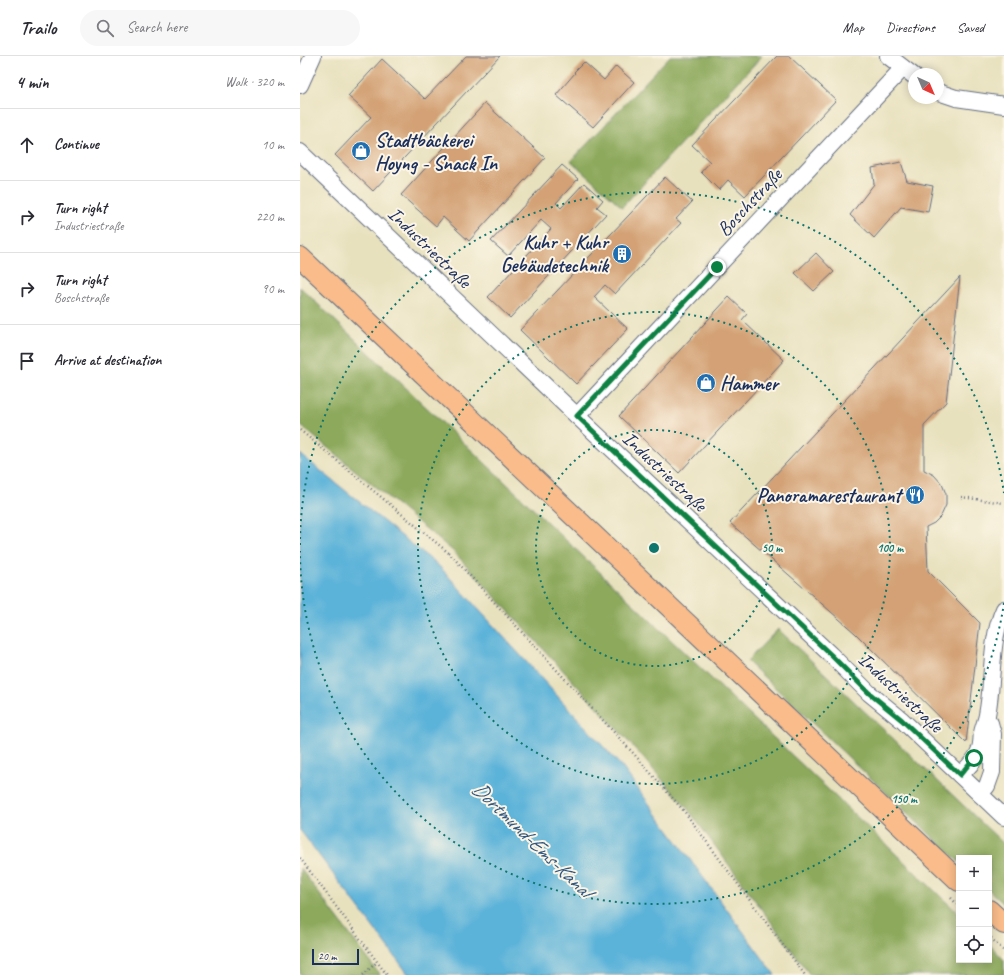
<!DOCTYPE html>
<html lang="en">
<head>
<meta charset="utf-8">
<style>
  :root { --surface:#fff; --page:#f7f7f7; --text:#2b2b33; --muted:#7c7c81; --line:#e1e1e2 }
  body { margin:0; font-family:Caveat,sans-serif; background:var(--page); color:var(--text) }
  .controls { position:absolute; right:12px; bottom:12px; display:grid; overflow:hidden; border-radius:0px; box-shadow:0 2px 10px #0003 }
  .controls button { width:36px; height:36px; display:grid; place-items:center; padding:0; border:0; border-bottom:1px solid var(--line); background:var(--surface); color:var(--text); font:20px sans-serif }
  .compass { position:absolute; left:608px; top:12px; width:36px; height:36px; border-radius:50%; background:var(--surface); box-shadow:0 2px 10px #0003; rotate:136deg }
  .scale { position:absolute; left:12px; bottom:10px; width:47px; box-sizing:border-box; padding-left:4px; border:2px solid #1b2f5e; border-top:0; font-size:11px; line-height:14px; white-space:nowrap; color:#1b2f5e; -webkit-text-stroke:3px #fcf5e5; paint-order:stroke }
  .stop { position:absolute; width:12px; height:12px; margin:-9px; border:3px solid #0b8043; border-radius:50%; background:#fff }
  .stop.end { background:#0b8043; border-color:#fff; box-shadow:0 1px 4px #0008 }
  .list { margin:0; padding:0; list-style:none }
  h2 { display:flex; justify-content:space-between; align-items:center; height:52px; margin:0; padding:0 16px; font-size:17px }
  h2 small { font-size:13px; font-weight:400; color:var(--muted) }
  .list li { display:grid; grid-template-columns:26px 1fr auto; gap:12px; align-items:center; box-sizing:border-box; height:72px; padding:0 16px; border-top:1px solid var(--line) }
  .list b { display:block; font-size:15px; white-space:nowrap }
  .list p { margin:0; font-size:13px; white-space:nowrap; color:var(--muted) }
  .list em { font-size:13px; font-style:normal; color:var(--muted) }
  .icon { flex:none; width:22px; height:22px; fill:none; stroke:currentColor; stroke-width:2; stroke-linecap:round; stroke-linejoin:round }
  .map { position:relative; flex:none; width:704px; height:919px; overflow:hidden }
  header { display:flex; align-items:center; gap:24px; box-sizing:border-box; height:56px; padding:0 20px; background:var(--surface); border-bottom:1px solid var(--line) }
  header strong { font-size:19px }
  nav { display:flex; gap:22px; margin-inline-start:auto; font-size:14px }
  .search { width:280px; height:36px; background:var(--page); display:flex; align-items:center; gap:10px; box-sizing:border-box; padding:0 14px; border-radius:22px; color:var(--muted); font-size:15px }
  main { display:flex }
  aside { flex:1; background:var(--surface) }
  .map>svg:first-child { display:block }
  .forest { fill:#8ca95b; stroke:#546c5c }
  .water { fill:#5cb3d9; stroke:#3c719c }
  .building { fill:#d3a175 }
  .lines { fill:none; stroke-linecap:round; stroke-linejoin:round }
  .minor-casing { stroke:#636d80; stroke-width:18 }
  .major-casing { stroke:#636d80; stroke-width:22 }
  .path { stroke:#636d80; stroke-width:2.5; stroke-dasharray:1 3; stroke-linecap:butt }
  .minor { stroke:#fff; stroke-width:16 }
  .major { stroke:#f9bc8a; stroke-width:20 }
  .route { stroke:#0b8043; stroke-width:5 }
  .ring { fill:none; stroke:#0f766e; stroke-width:2; stroke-dasharray:2 4 }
  .labels { text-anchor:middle; stroke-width:4; stroke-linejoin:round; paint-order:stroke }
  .poi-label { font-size:20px; font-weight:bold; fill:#1b2f5e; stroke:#fcf5e5; text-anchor:start }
  .street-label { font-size:20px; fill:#1b2f5e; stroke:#fcf5e5 }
  .water-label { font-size:21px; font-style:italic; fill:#2e5783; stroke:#fcf5e5 }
  .centre { fill:#0f766e; stroke:#fcf5e5; stroke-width:2 }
  .ring-label { font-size:12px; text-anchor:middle; font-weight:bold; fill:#0f766e; stroke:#fcf5e5; stroke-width:4; stroke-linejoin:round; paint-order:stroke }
</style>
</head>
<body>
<header>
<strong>Trailo</strong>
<div class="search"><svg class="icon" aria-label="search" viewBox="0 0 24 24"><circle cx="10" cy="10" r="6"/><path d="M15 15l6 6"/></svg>Search here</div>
<nav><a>Map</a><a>Directions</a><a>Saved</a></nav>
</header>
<main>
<aside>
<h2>4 min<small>Walk · 320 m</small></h2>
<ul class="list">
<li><svg class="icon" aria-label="ahead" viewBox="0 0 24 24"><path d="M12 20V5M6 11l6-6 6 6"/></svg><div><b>Continue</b></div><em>10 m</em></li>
<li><svg class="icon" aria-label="right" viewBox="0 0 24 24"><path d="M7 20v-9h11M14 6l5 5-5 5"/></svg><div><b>Turn right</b><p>Industriestraße</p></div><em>220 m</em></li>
<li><svg class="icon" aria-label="right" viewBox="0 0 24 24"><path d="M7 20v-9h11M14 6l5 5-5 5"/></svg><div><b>Turn right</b><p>Boschstraße</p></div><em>90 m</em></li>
<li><svg class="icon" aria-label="arrive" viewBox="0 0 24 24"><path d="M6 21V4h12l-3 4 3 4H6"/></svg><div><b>Arrive at destination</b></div></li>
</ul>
</aside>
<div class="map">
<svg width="704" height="919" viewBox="0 0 704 919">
  <rect width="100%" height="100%" fill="#fcf5e5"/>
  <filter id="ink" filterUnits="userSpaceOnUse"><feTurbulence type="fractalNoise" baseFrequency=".025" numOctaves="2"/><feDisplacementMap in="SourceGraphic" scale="8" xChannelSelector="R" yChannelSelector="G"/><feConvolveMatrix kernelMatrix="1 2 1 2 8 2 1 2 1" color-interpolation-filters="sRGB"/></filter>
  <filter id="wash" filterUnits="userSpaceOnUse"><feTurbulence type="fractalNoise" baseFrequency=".012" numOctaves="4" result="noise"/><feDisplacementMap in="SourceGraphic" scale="16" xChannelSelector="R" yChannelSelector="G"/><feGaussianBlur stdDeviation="0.9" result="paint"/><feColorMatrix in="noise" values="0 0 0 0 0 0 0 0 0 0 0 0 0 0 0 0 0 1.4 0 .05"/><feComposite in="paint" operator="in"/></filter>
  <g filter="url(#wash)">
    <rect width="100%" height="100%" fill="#e8e1be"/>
    <!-- forest -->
    <g class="forest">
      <polygon points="370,0 462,0 322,151 271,105"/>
      <polygon points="0,231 659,858 659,904 689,904 689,888 704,904 704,919 510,919 387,752 337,695 153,495 0,369"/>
      <polygon points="478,573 704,788 704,848 689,834 689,802 659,802 659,806 447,605"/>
      <polygon points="0,812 80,919 0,919"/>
    </g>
    <!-- water -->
    <polygon class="water" points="0,398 140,511 322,711 475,919 109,919 0,774"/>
    <g id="blocks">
      <!-- building -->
      <g class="building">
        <polygon points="166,0 200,0 73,135 35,99 71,61 48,40 82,3 125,43"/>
        <polygon points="477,0 489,0 536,44 445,140 428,124 419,134 401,116 410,106 392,89"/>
        <polygon points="284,6 304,24 316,10 334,26 293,71 256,39 275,17 274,16"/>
        <polygon points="185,47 245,102 169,185 143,161 136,170 101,139"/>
        <polygon points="601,106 607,125 633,130 628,156 601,151 574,182 550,159 574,128 572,112"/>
        <polygon points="262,109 278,123 256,147 261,152 284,127 303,144 297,151 306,158 210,262 188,241 251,173 241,164 208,200 191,185"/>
        <polygon points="365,121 392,146 376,163 381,167 315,238 305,229 294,241 328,273 276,328 220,274"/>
        <polygon points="516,197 534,216 514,235 495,217"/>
        <polygon points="660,221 646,346 624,369 624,414 634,419 642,428 646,438 646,449 641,460 634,467 626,471 628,515 680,567 666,687 555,577 430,467"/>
        <polygon points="429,241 447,258 442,264 484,304 379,417 319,360"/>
      </g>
    </g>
  </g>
  <g filter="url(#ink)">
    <use href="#blocks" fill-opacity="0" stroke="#636d80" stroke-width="1"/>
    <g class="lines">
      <defs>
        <g id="minor">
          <polyline points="588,0 614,20"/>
          <polyline points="0,29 13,0"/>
          <polyline points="638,36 656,42 704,49"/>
          <polyline points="0,96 277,360 531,599 569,637 602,664 704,761"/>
          <polyline points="277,360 603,12"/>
          <path d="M660,719C667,712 676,704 679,695C682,689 681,683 682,677C683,671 686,665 687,659C694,624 689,586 704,553"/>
          <polyline points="680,738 687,730 692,716 693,678 690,667"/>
        </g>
        <g id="major">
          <polyline points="0,201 659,825"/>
          <polyline points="689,854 704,868"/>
        </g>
      </defs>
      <!-- minor casing -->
      <use href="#minor" class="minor-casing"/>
      <!-- major casing -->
      <use href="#major" class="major-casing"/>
      <!-- path -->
      <g class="path">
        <polyline points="0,374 150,498 334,698 384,755 505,919"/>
        <polyline points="661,441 704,447"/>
        <polyline points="0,802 87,919"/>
        <polyline points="651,842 659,850"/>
        <polyline points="691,882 704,895"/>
        <polyline points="63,919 77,906"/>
      </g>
      <!-- minor -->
      <use href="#minor" class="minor"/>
      <!-- major -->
      <use href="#major" class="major"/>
    </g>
  </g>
  <g class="lines" filter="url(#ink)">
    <!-- route -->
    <polyline class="route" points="417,211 277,360 531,599 569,637 602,664 660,719 674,702"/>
  </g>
  <!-- distance rings -->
  <g class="ring">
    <circle cx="354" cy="492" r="118"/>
    <circle cx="354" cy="492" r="236"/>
    <path d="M704 547A354 354 0 0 1 0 495M0 489A354 354 0 0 1 704 437"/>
  </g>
  <!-- icons -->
  <defs>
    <symbol id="shop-disc" viewBox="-11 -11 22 22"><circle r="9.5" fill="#1f6fb2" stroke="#fcf5e5"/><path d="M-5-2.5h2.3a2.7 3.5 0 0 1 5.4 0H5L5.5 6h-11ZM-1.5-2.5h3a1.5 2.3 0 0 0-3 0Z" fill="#fff"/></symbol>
    <symbol id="building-disc" viewBox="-11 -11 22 22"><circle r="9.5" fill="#1f6fb2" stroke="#fcf5e5"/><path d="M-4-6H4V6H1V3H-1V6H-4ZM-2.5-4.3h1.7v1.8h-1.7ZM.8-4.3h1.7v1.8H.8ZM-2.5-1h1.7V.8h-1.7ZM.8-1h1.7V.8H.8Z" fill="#fff"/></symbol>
    <symbol id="restaurant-disc" viewBox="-11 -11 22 22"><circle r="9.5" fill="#1f6fb2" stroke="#fcf5e5"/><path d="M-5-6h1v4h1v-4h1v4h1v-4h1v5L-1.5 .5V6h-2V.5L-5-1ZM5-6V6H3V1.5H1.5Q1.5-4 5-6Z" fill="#fff"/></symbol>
  </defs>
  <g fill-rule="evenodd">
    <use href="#shop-disc" x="50" y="84" width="22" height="22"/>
    <use href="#building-disc" x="311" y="187" width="22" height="22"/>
    <use href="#shop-disc" x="395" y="316" width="22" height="22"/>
    <use href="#restaurant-disc" x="604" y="428" width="22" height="22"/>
  </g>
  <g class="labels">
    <!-- poi labels -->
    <g class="poi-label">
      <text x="75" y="91">Stadtbäckerei<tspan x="75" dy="23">Hoyng - Snack In</tspan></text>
      <text x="308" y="193" text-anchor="end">Kuhr + Kuhr<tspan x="308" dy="23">Gebäudetechnik</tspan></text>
      <text x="420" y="334">Hammer</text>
      <text x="601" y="446" text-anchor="end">Panoramarestaurant</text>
    </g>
    <!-- street labels -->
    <g class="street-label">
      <text transform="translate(449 146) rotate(-47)" y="7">Boschstraße</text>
      <text transform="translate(130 191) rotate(44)" y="7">Industriestraße</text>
      <text transform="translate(365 415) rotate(43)" y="7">Industriestraße</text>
      <text transform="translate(601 636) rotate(43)" y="7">Industriestraße</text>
    </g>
    <!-- water labels -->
    <g class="water-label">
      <text transform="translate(232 783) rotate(44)" y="7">Dortmund-Ems-Kanal</text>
    </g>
  </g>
  <circle cx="354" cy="492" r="6" class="centre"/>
  <g class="ring-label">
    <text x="472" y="496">50 m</text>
    <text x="590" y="496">100 m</text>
    <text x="604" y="747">150 m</text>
  </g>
</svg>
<div class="controls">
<button>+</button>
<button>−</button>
<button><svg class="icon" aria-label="locate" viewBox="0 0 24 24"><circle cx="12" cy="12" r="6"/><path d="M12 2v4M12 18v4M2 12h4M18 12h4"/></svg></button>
</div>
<svg class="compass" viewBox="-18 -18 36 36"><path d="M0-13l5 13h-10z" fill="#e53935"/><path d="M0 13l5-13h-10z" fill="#7c7c81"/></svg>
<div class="scale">20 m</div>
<div class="stop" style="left:674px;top:702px"></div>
<div class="stop end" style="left:417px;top:211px"></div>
</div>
</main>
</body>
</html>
